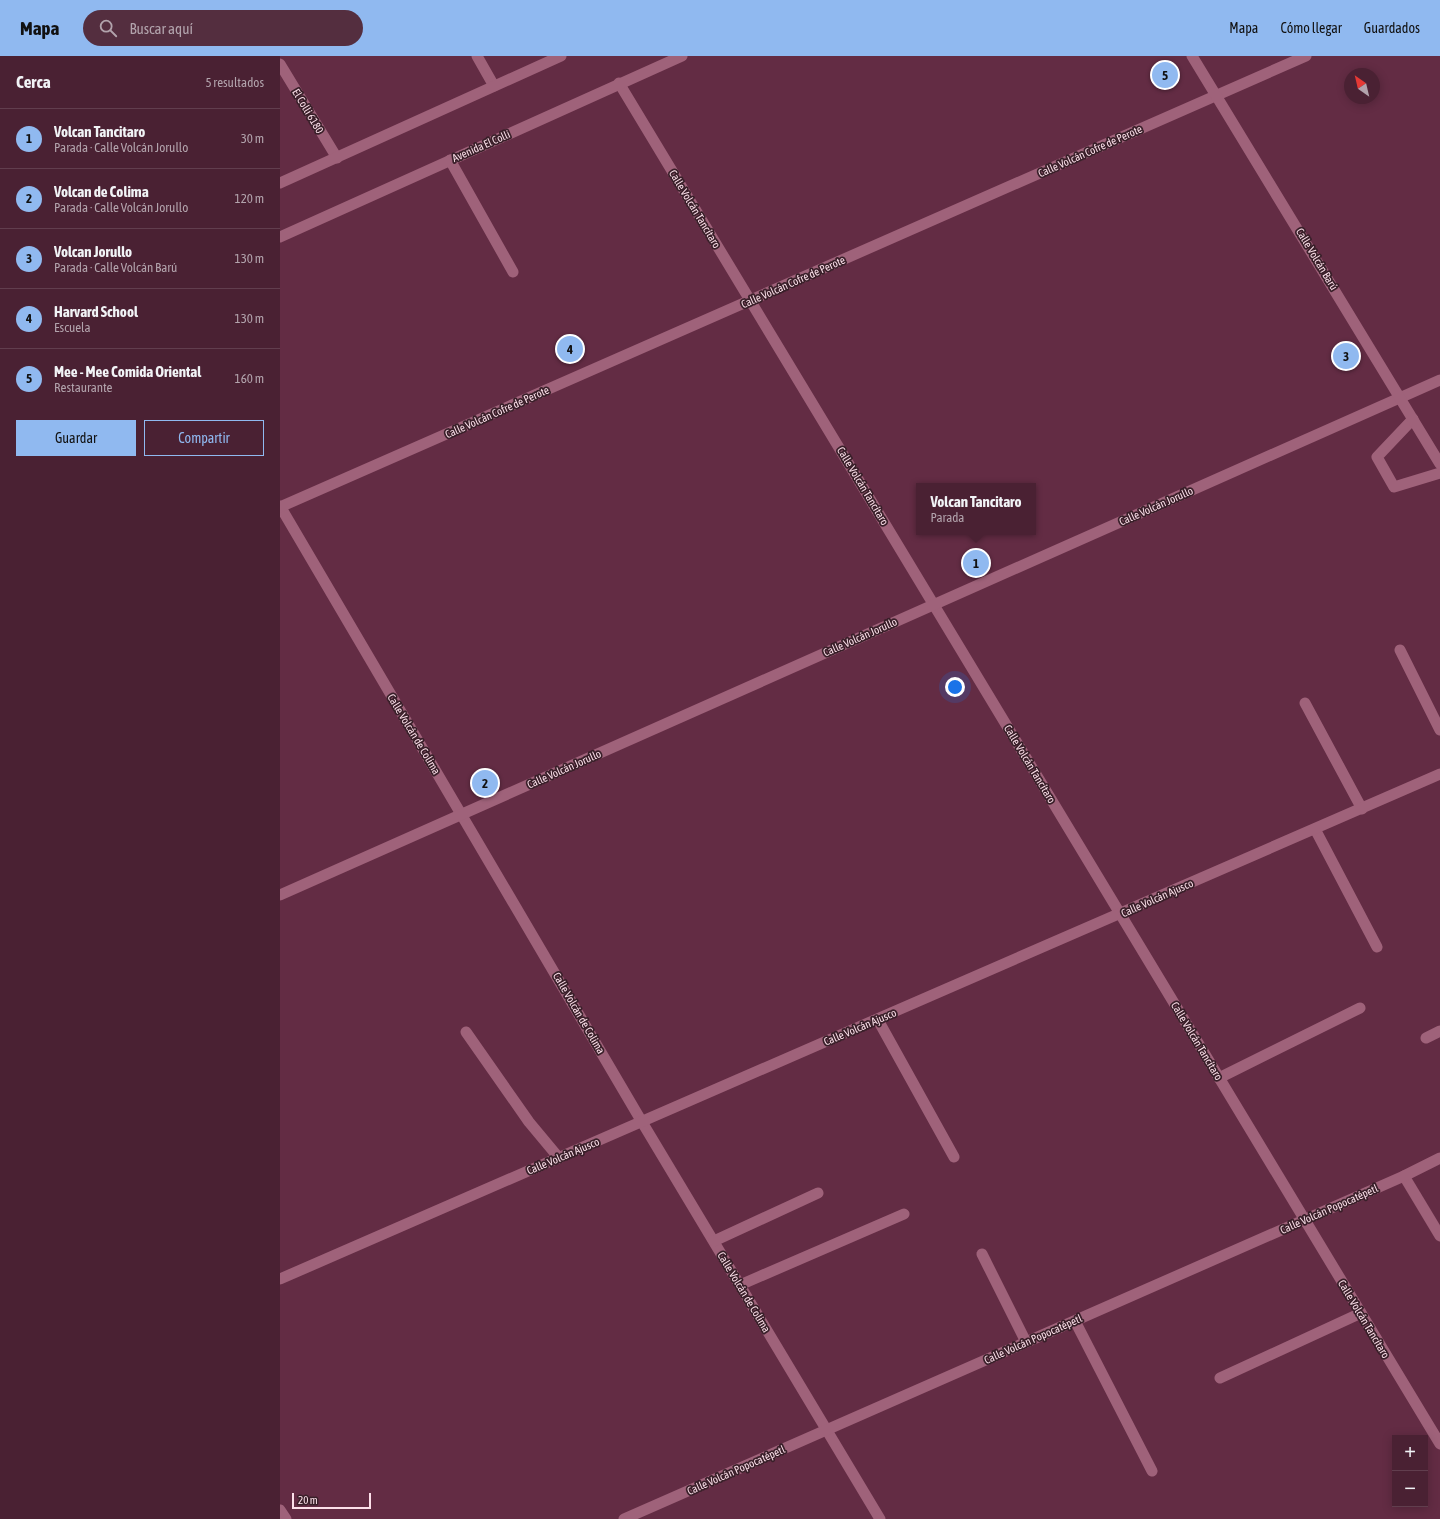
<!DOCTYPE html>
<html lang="es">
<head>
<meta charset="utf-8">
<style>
  :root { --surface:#4a2133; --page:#542e3f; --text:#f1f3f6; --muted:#b2a3ac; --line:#613e4e; --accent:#90b9f0 }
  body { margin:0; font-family:"Asap Condensed",sans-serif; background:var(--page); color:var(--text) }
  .controls { position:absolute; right:12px; bottom:12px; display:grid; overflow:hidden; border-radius:0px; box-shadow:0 2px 10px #0003 }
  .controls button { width:36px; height:36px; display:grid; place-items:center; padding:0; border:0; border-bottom:1px solid var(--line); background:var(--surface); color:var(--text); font:20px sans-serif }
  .compass { position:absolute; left:1064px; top:12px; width:36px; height:36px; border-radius:50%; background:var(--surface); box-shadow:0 2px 10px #0003; rotate:326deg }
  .scale { position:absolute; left:12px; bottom:10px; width:79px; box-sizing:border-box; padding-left:4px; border:2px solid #fce0ea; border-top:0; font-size:11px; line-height:14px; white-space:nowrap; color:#fce0ea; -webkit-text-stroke:3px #391f29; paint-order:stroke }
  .you { position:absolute; left:675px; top:631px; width:14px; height:14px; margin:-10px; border:3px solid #fff; border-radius:50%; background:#1a73e8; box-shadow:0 0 0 6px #1a73e833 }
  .badge { display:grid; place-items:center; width:26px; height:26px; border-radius:50%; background:var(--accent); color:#111; font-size:13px; font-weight:700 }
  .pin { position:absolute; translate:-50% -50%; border:2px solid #fff; box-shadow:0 1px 4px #0006 }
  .popup { position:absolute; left:636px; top:427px; width:120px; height:52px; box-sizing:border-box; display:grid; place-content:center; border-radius:0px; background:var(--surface); filter:drop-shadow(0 1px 3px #0005); font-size:13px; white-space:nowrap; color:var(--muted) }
  .popup b { font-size:15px; color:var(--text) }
  .popup::after { content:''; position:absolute; left:50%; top:100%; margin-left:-8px; border:8px solid transparent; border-top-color:var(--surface) }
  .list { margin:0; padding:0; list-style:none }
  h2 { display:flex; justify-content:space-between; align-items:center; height:52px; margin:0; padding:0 16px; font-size:17px }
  h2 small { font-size:13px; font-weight:400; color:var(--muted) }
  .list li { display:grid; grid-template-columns:26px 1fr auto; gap:12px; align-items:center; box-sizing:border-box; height:60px; padding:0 16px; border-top:1px solid var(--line) }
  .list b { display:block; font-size:15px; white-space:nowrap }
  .list p { margin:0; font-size:13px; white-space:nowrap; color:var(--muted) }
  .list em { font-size:13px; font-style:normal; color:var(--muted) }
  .actions { display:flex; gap:8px; padding:12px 16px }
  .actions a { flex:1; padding:9px 0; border:1px solid var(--accent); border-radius:0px; text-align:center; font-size:14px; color:var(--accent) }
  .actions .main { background:var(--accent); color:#111 }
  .icon { flex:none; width:22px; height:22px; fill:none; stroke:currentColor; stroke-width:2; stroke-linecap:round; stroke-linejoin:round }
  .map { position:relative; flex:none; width:1160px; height:1463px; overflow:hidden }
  header { display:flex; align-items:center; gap:24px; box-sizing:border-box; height:56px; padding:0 20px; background:var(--accent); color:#111 }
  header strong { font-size:19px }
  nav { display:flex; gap:22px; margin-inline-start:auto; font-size:14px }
  .search { width:280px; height:36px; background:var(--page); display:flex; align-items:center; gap:10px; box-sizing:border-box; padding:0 14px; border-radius:22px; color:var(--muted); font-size:15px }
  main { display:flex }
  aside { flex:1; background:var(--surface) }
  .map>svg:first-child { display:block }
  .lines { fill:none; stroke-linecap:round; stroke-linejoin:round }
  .service { stroke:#9f627a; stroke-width:11 }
  .minor { stroke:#9f627a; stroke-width:11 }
  .tertiary { stroke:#9f627a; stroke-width:11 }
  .labels { text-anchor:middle; stroke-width:3.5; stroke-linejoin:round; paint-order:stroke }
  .street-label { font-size:11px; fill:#fce0ea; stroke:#391f29 }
</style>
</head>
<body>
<header>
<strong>Mapa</strong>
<div class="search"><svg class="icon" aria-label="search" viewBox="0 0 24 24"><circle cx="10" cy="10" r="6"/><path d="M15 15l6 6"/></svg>Buscar aquí</div>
<nav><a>Mapa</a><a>Cómo llegar</a><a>Guardados</a></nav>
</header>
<main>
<aside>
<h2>Cerca<small>5 resultados</small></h2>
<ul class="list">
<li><span class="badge">1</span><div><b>Volcan Tancitaro</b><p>Parada · Calle Volcán Jorullo</p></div><em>30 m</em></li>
<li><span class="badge">2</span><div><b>Volcan de Colima</b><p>Parada · Calle Volcán Jorullo</p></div><em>120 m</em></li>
<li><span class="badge">3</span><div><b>Volcan Jorullo</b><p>Parada · Calle Volcán Barú</p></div><em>130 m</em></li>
<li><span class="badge">4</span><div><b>Harvard School</b><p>Escuela</p></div><em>130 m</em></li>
<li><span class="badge">5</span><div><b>Mee - Mee Comida Oriental</b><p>Restaurante</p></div><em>160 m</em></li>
</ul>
<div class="actions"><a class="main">Guardar</a><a>Compartir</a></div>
</aside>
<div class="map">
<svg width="1160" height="1463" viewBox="0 0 1160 1463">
  <rect width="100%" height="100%" fill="#632c44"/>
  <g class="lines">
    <!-- service -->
    <g class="service">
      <polyline points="1133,363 1097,401 1114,431 1160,417"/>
      <polyline points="1025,647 1082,753"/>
      <polyline points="1035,773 1097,891"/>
      <polyline points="598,964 674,1101"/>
      <polyline points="939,1022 1080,952"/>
      <polyline points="795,1265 872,1415"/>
      <polyline points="940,1322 1081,1257"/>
    </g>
    <!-- minor -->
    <g class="minor">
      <polyline points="197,0 214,30"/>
      <polyline points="0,8 57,102"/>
      <polyline points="339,27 1160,1388"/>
      <polyline points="170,104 233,216"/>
      <polyline points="0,127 281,0"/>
      <polyline points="0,181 402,0"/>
      <polyline points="0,450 362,1066 600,1463"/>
      <polyline points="0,451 1026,0"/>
      <polyline points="1120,594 1160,674"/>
      <polyline points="0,839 1160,324"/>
      <polyline points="186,976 249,1066 279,1102"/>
      <polyline points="1146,982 1160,975"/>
      <polyline points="1124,1120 1160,1180"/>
      <polyline points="434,1185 538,1137"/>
      <polyline points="702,1198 746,1286"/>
      <polyline points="0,1223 1160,718"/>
      <polyline points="460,1229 624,1158"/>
      <polyline points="0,1454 6,1463"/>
      <polyline points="344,1463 1124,1120 1160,1102"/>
    </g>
    <!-- tertiary -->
    <polyline class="tertiary" points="912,0 1160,408"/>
  </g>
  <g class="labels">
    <!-- street labels -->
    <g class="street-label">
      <text transform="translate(28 55) rotate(59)" y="4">El Colli 6180</text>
      <text transform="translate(201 90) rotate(-24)" y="4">Avenida El Colli</text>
      <text transform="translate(810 95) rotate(-24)" y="4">Calle Volcán Cofre de Perote</text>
      <text transform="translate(415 153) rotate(59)" y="4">Calle Volcán Tancítaro</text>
      <text transform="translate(1037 203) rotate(59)" y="4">Calle Volcán Barú</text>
      <text transform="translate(513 226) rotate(-24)" y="4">Calle Volcán Cofre de Perote</text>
      <text transform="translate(217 356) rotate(-24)" y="4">Calle Volcán Cofre de Perote</text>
      <text transform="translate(583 430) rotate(59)" y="4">Calle Volcán Tancítaro</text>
      <text transform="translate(876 450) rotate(-24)" y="4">Calle Volcán Jorullo</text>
      <text transform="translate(580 581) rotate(-24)" y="4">Calle Volcán Jorullo</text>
      <text transform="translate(134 678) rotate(59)" y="4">Calle Volcán de Colima</text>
      <text transform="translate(750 708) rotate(59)" y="4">Calle Volcán Tancítaro</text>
      <text transform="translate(284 713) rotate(-24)" y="4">Calle Volcán Jorullo</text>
      <text transform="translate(877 842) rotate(-24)" y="4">Calle Volcán Ajusco</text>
      <text transform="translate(299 957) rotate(60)" y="4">Calle Volcán de Colima</text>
      <text transform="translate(580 971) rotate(-23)" y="4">Calle Volcán Ajusco</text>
      <text transform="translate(917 985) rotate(59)" y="4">Calle Volcán Tancítaro</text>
      <text transform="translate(283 1100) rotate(-23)" y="4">Calle Volcán Ajusco</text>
      <text transform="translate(1049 1153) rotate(-24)" y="4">Calle Volcán Popocatépetl</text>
      <text transform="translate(464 1236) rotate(59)" y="4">Calle Volcán de Colima</text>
      <text transform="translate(1084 1263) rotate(59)" y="4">Calle Volcán Tancítaro</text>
      <text transform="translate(753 1283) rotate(-24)" y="4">Calle Volcán Popocatépetl</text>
      <text transform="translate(456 1414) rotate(-24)" y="4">Calle Volcán Popocatépetl</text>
    </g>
  </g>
</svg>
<div class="controls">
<button>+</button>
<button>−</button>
</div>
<svg class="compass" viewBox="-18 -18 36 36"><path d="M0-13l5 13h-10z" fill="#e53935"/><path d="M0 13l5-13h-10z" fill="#b2a3ac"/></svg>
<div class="scale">20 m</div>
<div class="you"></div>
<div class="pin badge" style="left:696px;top:507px">1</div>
<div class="popup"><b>Volcan Tancitaro</b>Parada</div>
<div class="pin badge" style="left:205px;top:727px">2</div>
<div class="pin badge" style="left:1066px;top:300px">3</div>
<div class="pin badge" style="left:290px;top:293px">4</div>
<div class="pin badge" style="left:885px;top:19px">5</div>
</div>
</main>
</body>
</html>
